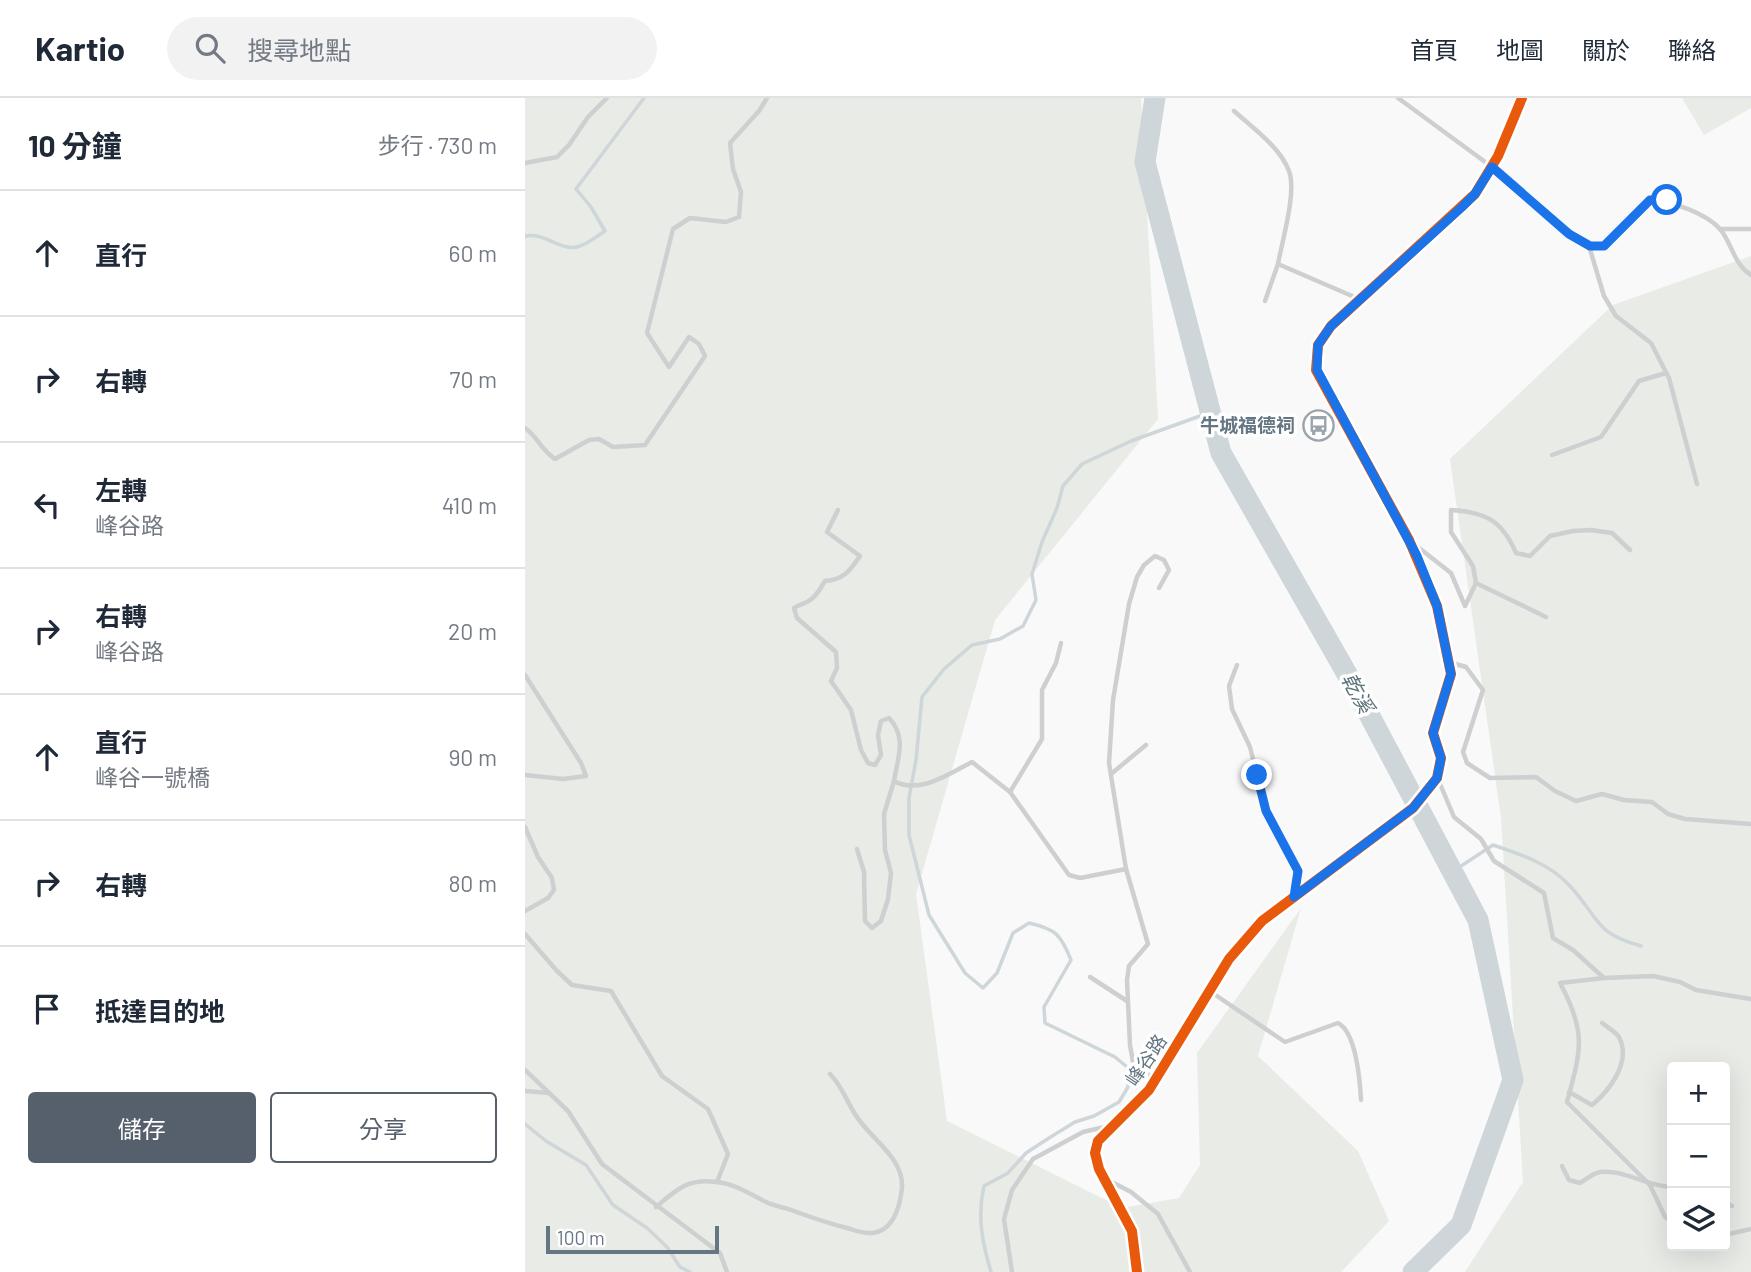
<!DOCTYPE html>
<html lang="zh-TW">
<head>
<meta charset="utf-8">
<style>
  :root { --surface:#fff; --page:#f2f2f3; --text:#1f2937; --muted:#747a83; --line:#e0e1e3; --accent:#56606c }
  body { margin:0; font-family:Barlow,"Noto Sans TC",sans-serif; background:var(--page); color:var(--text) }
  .controls { position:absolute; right:21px; bottom:21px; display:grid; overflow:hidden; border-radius:7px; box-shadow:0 7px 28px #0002 }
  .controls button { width:63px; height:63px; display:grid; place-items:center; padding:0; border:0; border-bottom:2px solid var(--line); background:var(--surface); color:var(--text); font:35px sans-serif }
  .scale { position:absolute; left:21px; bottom:18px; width:173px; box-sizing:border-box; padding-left:7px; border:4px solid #657683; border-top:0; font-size:19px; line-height:24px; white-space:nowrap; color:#657683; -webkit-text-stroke:5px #fff; paint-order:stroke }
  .stop { position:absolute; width:21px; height:21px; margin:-16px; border:5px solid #1a73e8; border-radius:50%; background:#fff }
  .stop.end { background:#1a73e8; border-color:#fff; box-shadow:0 2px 7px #0008 }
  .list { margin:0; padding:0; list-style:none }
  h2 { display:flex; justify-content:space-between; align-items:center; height:91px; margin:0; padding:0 28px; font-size:30px }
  h2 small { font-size:23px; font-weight:400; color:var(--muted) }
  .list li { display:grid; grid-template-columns:46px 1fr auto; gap:21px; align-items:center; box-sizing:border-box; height:126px; padding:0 28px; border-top:2px solid var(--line) }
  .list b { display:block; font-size:26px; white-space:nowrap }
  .list p { margin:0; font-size:23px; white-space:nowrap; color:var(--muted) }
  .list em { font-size:23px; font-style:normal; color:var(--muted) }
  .actions { display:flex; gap:14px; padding:21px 28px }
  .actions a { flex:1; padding:16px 0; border:2px solid var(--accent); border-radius:7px; text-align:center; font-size:24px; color:var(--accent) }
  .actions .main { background:var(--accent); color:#fff }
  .icon { flex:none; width:38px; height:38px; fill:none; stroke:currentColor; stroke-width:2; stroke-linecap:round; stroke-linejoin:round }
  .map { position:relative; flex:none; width:1226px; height:1174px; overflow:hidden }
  header { display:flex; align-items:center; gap:42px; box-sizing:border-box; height:98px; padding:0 35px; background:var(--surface); border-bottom:2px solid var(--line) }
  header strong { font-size:33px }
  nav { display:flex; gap:38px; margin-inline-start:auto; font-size:24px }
  .search { width:490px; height:63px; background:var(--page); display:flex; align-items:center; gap:18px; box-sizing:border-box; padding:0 24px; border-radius:38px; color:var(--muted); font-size:26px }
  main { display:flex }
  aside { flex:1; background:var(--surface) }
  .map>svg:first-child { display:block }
  .green { fill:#e8ebe6; fill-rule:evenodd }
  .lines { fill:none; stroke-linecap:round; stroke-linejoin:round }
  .stream { stroke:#ced6d9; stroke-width:3.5 }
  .river { stroke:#ced6d9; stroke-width:21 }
  .service { stroke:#cecfd0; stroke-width:4.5 }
  .tertiary { stroke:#cecfd0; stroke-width:12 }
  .cycleway-casing { stroke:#fff; stroke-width:15 }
  .cycleway { stroke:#e8590c; stroke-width:10 }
  .route { stroke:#1a73e8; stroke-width:9 }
  .labels { text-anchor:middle; stroke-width:7; stroke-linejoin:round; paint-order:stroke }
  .poi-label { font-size:19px; font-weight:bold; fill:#657683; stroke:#fff; text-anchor:end }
  .street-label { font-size:19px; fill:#657683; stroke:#fff }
  .water-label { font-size:21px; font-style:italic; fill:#60757c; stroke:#fff }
</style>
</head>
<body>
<header>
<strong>Kartio</strong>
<div class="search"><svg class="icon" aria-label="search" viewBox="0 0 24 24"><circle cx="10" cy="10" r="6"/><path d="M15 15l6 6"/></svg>搜尋地點</div>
<nav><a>首頁</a><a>地圖</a><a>關於</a><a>聯絡</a></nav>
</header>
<main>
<aside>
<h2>10 分鐘<small>步行 · 730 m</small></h2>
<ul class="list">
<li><svg class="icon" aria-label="ahead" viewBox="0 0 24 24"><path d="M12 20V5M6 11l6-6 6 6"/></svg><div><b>直行</b></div><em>60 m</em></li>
<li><svg class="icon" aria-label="right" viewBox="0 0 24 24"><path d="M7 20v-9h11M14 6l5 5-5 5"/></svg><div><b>右轉</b></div><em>70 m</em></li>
<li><svg class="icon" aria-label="left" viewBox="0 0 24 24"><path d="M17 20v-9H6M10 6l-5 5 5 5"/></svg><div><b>左轉</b><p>峰谷路</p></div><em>410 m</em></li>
<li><svg class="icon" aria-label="right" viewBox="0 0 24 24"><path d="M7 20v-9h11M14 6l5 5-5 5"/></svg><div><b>右轉</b><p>峰谷路</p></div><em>20 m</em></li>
<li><svg class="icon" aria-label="ahead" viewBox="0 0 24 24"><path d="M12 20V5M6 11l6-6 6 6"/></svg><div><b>直行</b><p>峰谷一號橋</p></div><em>90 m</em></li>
<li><svg class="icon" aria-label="right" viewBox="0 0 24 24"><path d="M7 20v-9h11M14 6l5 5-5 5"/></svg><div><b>右轉</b></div><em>80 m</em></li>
<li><svg class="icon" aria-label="arrive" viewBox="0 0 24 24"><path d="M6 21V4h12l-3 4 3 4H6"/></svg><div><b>抵達目的地</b></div></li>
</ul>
<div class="actions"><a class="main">儲存</a><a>分享</a></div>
</aside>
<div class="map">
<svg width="1226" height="1174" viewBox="0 0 1226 1174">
  <rect width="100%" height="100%" fill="#f9f9f9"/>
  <!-- green -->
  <g class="green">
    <polygon points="0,0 616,0 633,321 470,522 391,796 422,1023 597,1110 654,1100 675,1067 672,955 776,810 733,958 833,1053 864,1123 816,1174 0,1174"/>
    <polygon points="1157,0 1226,0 1226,10 1179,37"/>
    <path d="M1226,158V1174H940L998,1084L976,720L925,361L1088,207ZM1147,969H1200V1148H1147Z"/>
  </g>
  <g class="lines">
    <!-- stream -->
    <g class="stream">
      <path d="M0,138C21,134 37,155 55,148C64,145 72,138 80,133L66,109L51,91L119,0"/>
      <path d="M927,774L968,747C995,756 1025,766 1044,787C1075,820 1067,834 1116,848"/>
      <polyline points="0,1026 21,1043 61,1067 88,1107 122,1130 142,1149 155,1169 165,1174"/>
      <path d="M466,1174C457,1144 452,1118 459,1088L483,1075L501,1055L524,1040L550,1024L569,1018L594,1004L603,989L602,969L590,959L520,925L519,909L546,862C536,837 531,831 504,825L488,835L472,875L458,890L440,875L404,817L384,737V700L391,662L397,599L419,571L447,547L475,541L498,528L511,502L507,476L517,444L532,410L538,388L557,366L606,343L686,314"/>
    </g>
    <!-- river -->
    <polyline class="river" points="630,0 620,64 696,355 830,590 953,822 988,982 936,1127 888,1174"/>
    <!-- service -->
    <g class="service">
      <path d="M873,0L967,69L1044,136L1064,148H1079L1125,102C1146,103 1181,115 1195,131C1207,145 1209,167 1226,177"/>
      <path d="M709,13C728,30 755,49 764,73C772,94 757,143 753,166L834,201"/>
      <polyline points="0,65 32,59 44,47 63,19 82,0"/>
      <polyline points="1195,131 1226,131"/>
      <polyline points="1064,148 1079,198 1091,218 1126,245 1144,280 1172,386"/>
      <polyline points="740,203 753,166"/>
      <path d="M0,330C14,340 15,351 30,361L64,342L74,341L88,349L120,347L180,258L174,246L164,239L144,269L122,235L148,131L165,120L201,124L214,119L216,94L208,71L205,45L234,13L242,0"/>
      <polyline points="1027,357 1076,339 1114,283 1141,275"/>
      <path d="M313,412L302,434L335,458C325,473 318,482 300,483C296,489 292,498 285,502C280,506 275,506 269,510L272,520L311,554L312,570L306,583L326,612L336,652L343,665L350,667L356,657L353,637L356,623L364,620C382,639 373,659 369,683C394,697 424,676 447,664L485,694L544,777L555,780L601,771"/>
      <path d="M889,446L926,475L940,508L951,485L948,468L926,434V412C960,414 977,422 991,455L1005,458L1025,438L1048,433L1066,432L1087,435L1105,452"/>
      <polyline points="951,485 1021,519"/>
      <polyline points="927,565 941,569 958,592 938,654 942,665 965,680 1011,679 1030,693 1051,703 1077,696 1099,702 1127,704 1143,716 1160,721 1226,726"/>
      <polyline points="712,567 704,588 707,611 725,649 741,713 773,773 769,795"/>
      <polyline points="0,577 56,665 61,678 38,681 0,677"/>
      <polyline points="586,676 621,647"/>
      <path d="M913,681L929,719L956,741L969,763L1019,795L1028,840L1048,852L1079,880L1035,885C1062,935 1056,952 1042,1004L1125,1087L1140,1119L1147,1123"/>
      <polyline points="485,694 517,641 517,592 531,565 536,545"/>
      <polyline points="0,729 13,759 27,780 29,792 23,800 0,813"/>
      <polyline points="332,751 339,774 340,823 347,830 356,823 363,801 366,775 360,752 359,716 369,683"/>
      <polyline points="0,836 32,873 47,887 86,893 137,978 183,1011 203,1056 192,1084"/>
      <polyline points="565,879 602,903"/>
      <polyline points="1079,880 1128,878 1155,884 1171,892 1226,901"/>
      <path d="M686,894L760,944L813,925C831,934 835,982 836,1002"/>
      <polyline points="0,972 43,1013 77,1066 195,1155 202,1174"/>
      <polyline points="630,981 608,964 605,947 602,882 604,868 623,846 601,771 584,665 588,602 604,506 612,479 619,467 630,458 639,462 644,472 634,490"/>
      <polyline points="0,993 23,995"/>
      <path d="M1044,994L1067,1007C1084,993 1107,964 1094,939C1091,934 1082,929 1077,925"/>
      <path d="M1037,1068L1044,1082L1055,1085C1061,1081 1069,1075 1075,1074C1099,1071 1123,1089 1147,1089"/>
      <polyline points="585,1083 606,1094 633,1116 665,1174"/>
      <polyline points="1200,1104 1207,1108"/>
      <path d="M131,1109C152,1091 163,1080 192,1084C210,1086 225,1096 241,1104C249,1108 258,1109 266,1112C285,1119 302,1125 322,1130C330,1132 339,1136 348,1135C369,1132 375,1108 377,1090C379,1059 344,1040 330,1016C321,1002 317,988 305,976"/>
      <polyline points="1200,1137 1226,1131"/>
      <polyline points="487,1174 479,1121 487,1092 508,1061 558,1034 584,1028"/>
    </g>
    <!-- tertiary -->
    <polyline class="tertiary" points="612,1174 607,1133 574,1071 570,1055 573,1043 624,992 704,861 737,823 888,710 912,680 916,660 908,635 926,576 912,508 884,442 791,272 793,247 806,228 950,96 973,58 997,0"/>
    <defs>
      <polyline id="cycleway" points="612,1174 607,1133 574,1071 570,1055 573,1043 624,992 704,861 737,823 888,710 912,680 916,660 908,635 926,576 912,508 884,442 791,272 793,247 806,228 950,96 973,58 997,0"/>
    </defs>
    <!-- cycleway casing -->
    <use href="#cycleway" class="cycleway-casing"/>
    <!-- cycleway -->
    <use href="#cycleway" class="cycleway"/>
  </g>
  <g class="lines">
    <!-- route -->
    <polyline class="route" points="732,677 741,713 773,773 769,799 888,710 912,680 916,660 908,635 926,576 912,508 892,458 792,272 793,247 806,228 937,109 950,96 967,69 1044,136 1065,148 1079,148 1125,102 1142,102"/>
  </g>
  <!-- icons -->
  <defs>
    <symbol id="bus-ring" viewBox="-11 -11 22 22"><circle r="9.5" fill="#fff" stroke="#99a4ac" stroke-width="1.5"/><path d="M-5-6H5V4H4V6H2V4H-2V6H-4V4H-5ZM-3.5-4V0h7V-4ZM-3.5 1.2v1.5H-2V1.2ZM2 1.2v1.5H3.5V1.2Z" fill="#99a4ac"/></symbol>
  </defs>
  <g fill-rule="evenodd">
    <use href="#bus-ring" x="776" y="310" width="35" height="35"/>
  </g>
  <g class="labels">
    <!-- poi labels -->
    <g class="poi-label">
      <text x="770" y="334">牛城福德祠</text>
    </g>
    <!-- street labels -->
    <g class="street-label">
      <text transform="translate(621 962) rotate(-56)" y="7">峰谷路</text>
    </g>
    <!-- water labels -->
    <g class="water-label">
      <text transform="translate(832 595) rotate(61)" y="7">乾溪</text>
    </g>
  </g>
</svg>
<div class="controls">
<button>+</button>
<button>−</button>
<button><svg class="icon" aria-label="layers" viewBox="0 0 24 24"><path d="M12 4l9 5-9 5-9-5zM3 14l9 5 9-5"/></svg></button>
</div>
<div class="scale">100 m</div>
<div class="stop" style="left:1142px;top:102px"></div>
<div class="stop end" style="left:732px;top:677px"></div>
</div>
</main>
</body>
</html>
